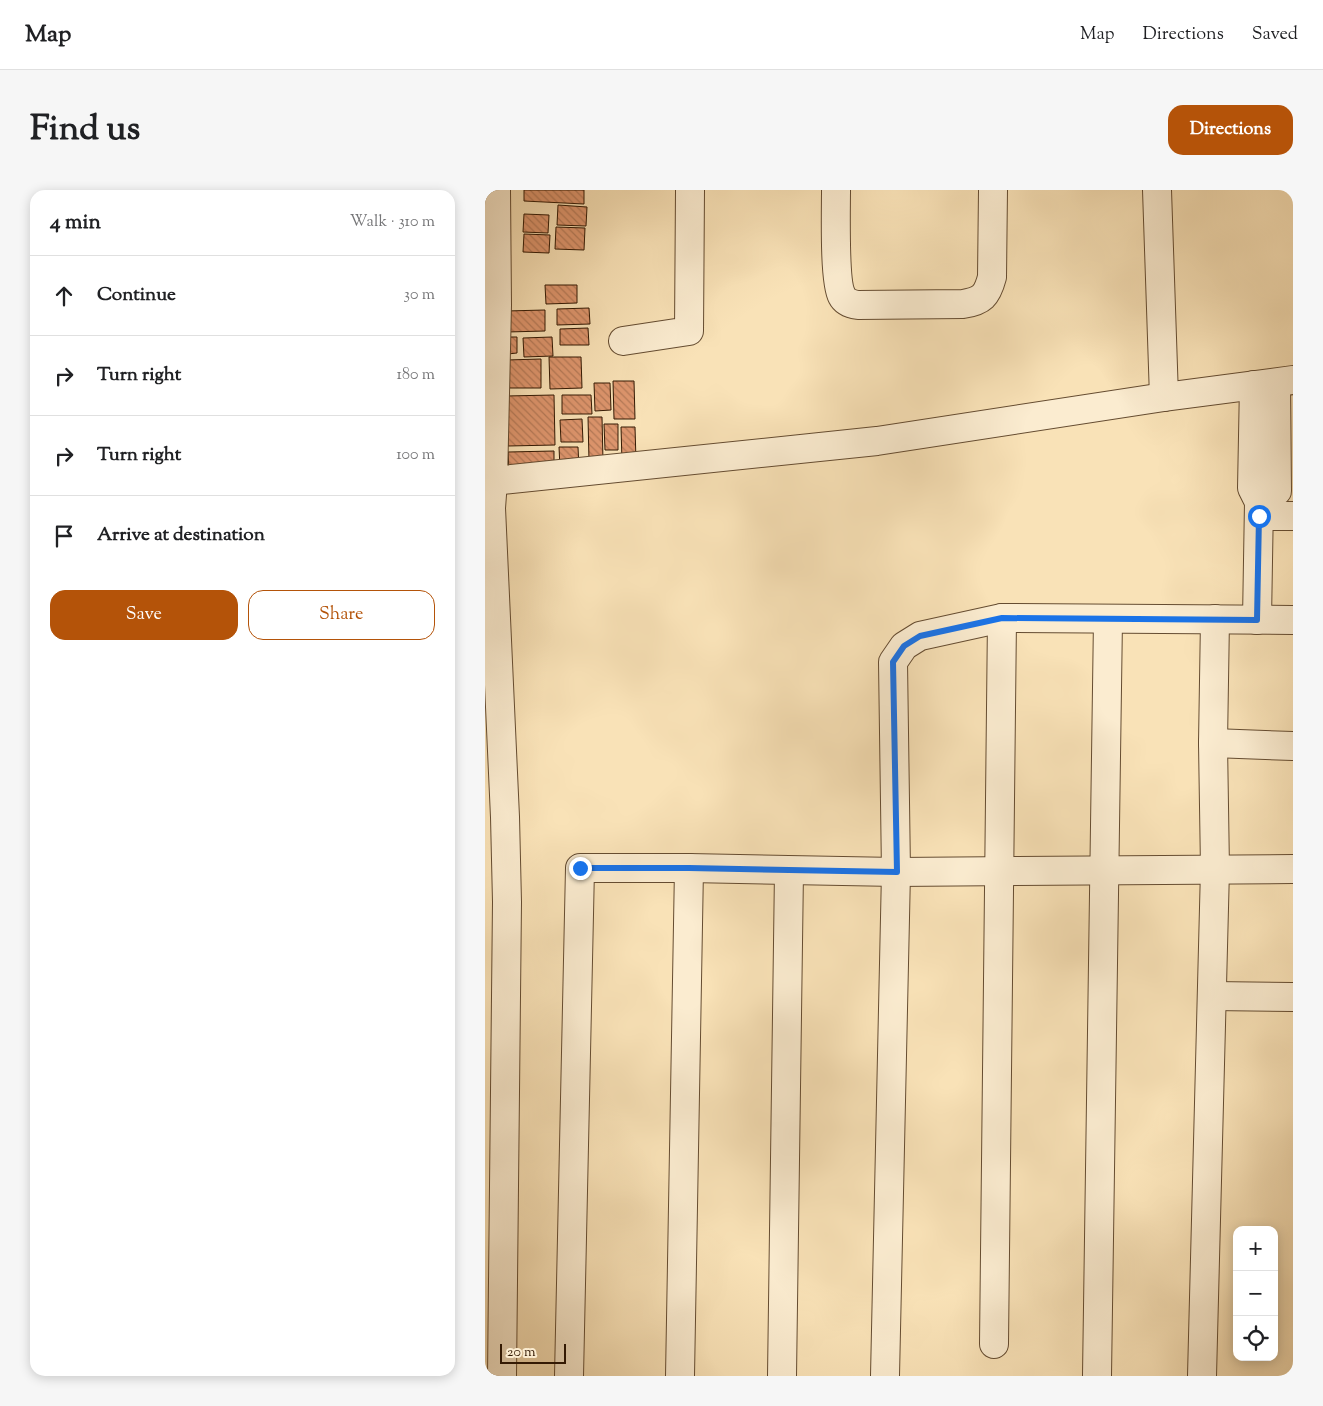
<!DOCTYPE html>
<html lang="en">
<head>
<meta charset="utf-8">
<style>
  :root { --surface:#fff; --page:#f6f6f6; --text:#202124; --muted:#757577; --line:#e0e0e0; --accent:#b45309 }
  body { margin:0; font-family:"Sorts Mill Goudy",serif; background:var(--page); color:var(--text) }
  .controls { position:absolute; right:15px; bottom:15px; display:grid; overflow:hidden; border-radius:10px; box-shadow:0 2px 12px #0003 }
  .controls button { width:45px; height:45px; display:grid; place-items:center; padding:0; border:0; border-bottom:1px solid var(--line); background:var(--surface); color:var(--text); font:25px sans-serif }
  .scale { position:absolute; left:15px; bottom:12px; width:66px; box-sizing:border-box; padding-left:5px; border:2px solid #341a04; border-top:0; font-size:14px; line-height:18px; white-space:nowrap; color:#341a04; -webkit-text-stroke:4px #fbecd0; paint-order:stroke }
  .stop { position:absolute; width:15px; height:15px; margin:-11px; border:4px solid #1a73e8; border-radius:50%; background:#fff }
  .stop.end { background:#1a73e8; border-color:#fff; box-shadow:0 1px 5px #0008 }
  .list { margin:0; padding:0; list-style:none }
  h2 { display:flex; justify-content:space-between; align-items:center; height:65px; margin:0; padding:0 20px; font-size:21px }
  h2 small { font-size:16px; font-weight:400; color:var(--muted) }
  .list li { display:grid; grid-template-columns:32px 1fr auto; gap:15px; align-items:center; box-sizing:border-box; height:80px; padding:0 20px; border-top:1px solid var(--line) }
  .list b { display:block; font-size:19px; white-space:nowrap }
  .list em { font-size:16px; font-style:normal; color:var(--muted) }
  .actions { display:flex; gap:10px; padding:15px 20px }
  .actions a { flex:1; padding:11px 0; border:1px solid var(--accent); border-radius:15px; text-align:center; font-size:18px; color:var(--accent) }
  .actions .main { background:var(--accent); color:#fff }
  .icon { flex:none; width:28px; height:28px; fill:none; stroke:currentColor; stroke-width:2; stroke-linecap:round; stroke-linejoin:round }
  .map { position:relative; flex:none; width:808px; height:1186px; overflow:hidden; border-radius:15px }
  header { display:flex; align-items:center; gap:30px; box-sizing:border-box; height:70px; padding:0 25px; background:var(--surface); border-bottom:1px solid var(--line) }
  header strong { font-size:24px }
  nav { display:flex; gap:28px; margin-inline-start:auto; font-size:18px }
  .intro { display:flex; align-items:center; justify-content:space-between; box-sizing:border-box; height:120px; padding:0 30px }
  h1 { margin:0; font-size:35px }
  .button { padding:12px 22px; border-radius:15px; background:var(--accent); color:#fff; font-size:18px; font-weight:700 }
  main { display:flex; gap:30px; padding:0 30px }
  aside { flex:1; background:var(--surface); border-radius:15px; box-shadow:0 2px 12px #0003 }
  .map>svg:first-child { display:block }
  .building { fill:url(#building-back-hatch); stroke:#341a04 }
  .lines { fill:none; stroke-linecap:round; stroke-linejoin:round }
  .minor-casing { stroke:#654c31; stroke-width:30 }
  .minor { stroke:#fbecd0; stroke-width:28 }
  .route { stroke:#1a73e8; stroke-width:6 }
</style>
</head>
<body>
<header>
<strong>Map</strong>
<nav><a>Map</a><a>Directions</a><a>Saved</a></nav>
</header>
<div class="intro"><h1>Find us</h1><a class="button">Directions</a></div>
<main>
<aside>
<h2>4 min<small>Walk · 310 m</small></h2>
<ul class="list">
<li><svg class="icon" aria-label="ahead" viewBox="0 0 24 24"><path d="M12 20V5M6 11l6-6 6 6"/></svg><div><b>Continue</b></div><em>30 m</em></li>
<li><svg class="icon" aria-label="right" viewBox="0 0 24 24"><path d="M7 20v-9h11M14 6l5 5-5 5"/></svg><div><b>Turn right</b></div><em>180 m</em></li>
<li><svg class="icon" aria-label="right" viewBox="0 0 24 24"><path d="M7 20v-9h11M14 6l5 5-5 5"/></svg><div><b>Turn right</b></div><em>100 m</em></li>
<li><svg class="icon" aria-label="arrive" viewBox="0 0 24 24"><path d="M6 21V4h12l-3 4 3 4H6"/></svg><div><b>Arrive at destination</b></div></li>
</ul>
<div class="actions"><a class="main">Save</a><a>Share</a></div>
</aside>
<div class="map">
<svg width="808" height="1186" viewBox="0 0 808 1186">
  <defs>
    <pattern id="building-back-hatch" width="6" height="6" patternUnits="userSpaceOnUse" patternTransform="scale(1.25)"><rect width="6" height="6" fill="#de966e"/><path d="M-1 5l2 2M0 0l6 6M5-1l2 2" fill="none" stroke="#b57a58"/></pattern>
  </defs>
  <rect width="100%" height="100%" fill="#f9e2b7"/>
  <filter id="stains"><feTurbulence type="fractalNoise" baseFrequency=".004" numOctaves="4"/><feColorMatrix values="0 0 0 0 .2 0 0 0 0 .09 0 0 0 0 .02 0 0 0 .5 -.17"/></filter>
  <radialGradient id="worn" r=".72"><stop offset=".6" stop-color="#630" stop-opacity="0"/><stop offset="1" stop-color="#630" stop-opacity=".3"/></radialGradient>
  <!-- building -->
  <g class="building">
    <polygon points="39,0 99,0 99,14 39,11"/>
    <polygon points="73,15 102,17 101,36 72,35"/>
    <polygon points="39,24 64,25 63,43 38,42"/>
    <polygon points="71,37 100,38 99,60 70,59"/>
    <polygon points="39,44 65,45 64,63 38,62"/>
    <polygon points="60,95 92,95 92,113 61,114"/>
    <polygon points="104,118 105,134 72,135 72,119"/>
    <polygon points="60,120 60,141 22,142 21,121"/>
    <polygon points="103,138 104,155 75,155 75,139"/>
    <polygon points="22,147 32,147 32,163 23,164"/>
    <polygon points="67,147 68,166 39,167 38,148"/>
    <polygon points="64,167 96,167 97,198 65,199"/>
    <polygon points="56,169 56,198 22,198 21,170"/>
    <polygon points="128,191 149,191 150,229 129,229"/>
    <polygon points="109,193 125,193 126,220 110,221"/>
    <polygon points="69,205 70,255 23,256 21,206"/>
    <polygon points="77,205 106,205 107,224 77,224"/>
    <polygon points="103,227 117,227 118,271 104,271"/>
    <polygon points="97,229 98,252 76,252 75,230"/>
    <polygon points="119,234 133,234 133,260 120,260"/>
    <polygon points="136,237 150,237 151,271 137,272"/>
    <polygon points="74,257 93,257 94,278 75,278"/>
    <polygon points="69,261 69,280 24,281 23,262"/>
  </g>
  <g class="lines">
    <defs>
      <g id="minor">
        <polyline points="11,0 12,115 8,291 6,318 20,627 22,712 17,1186"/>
        <path d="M351,0C351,21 349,92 357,106C360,112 366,114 373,115L478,114C497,111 502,106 507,87L508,0"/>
        <polyline points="672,0 679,207"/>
        <polyline points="138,151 204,141 205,0"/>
        <polyline points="769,195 767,298 774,312 772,430"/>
        <polyline points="8,291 392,251 679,207 808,190"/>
        <polyline points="774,312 792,301 791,193"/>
        <polyline points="774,326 808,326"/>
        <polyline points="728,553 808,556"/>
        <polyline points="727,806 808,807"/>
        <polyline points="509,1154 517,428"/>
        <polyline points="84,1186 95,678 204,678 411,682 808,679"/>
        <polyline points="195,1186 204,678"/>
        <polyline points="297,1186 304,681"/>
        <polyline points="400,1186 411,682 408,472 419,456 435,446 517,428 808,430"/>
        <polyline points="612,1186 623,429"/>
        <polyline points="717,1186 730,679 728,553 730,429"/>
      </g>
    </defs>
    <!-- minor casing -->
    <use href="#minor" class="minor-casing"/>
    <!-- minor -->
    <use href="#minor" class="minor"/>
  </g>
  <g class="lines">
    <!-- route -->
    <polyline class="route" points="95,678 204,678 412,682 408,472 419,456 435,446 517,428 772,430 774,326"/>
  </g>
  <rect width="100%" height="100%" filter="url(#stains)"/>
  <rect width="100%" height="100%" fill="url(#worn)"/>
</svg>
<div class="controls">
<button>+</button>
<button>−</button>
<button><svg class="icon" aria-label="locate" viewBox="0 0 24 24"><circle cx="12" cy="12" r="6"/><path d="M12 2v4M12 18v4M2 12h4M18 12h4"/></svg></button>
</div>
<div class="scale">20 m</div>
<div class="stop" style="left:774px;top:326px"></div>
<div class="stop end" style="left:95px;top:678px"></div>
</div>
</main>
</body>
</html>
